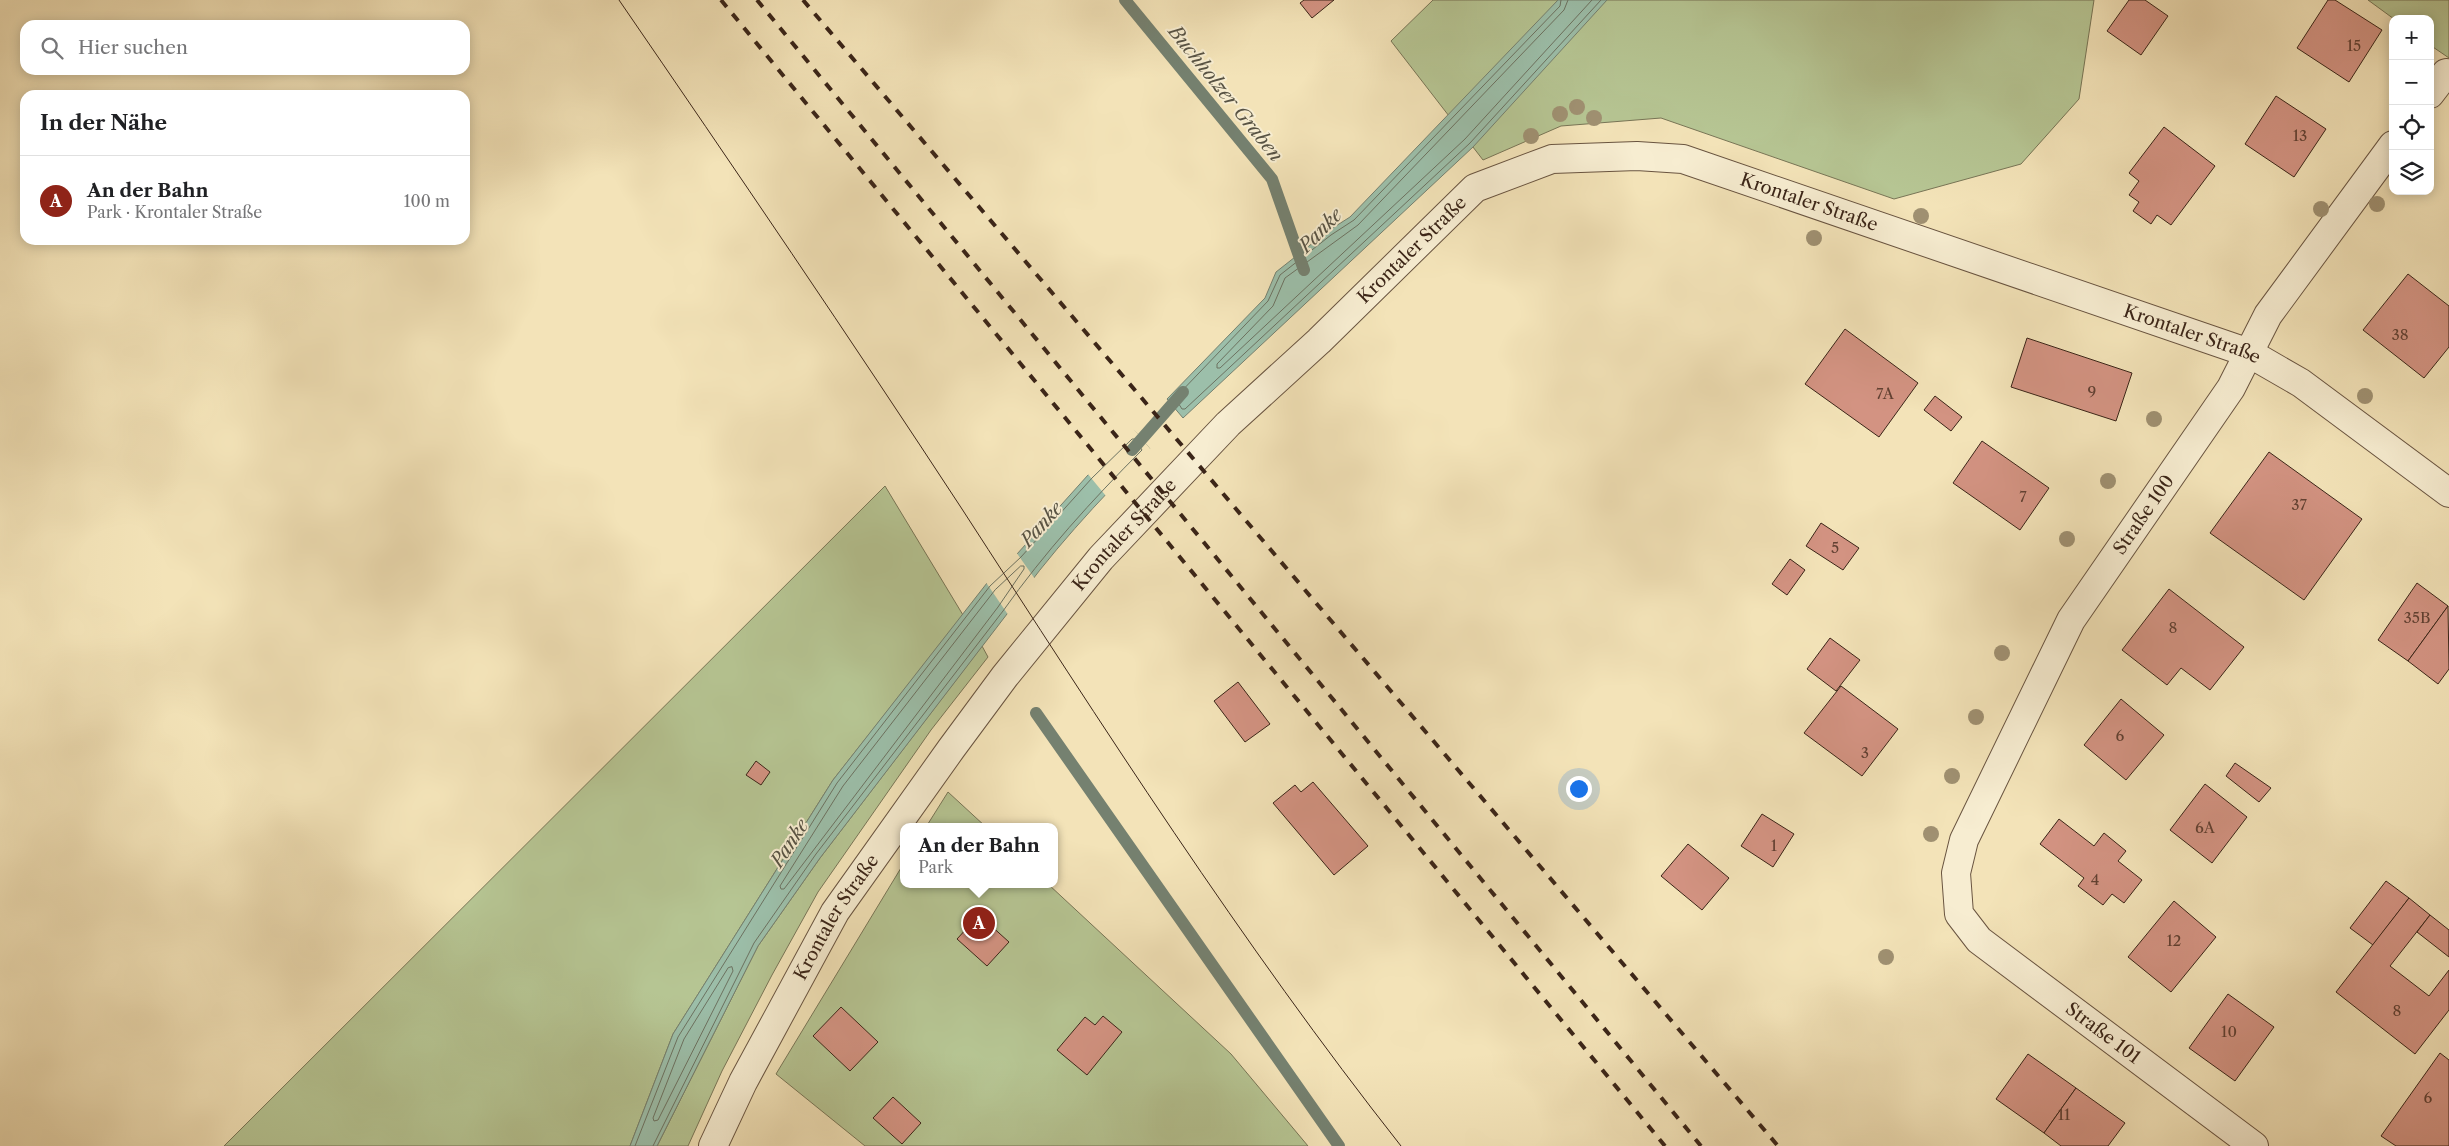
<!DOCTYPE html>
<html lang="de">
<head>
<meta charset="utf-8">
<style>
  :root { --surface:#fff; --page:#f2f2f2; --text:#202124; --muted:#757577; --line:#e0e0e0; --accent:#8f2418 }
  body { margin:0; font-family:"Libre Caslon Text",serif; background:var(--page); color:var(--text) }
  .controls { position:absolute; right:15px; top:15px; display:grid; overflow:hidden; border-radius:10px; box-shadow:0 2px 12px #0003 }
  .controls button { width:45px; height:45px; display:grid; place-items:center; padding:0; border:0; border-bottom:1px solid var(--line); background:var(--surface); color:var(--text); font:25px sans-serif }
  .you { position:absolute; left:1578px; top:788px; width:18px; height:18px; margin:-12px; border:4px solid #fff; border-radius:50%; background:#1a73e8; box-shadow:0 0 0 8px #1a73e833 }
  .badge { display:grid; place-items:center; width:32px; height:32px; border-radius:50%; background:var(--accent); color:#fff; font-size:16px; font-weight:700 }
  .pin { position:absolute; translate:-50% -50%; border:2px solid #fff; box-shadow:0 1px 5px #0006 }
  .popup { position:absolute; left:900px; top:823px; width:158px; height:65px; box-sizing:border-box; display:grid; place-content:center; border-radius:10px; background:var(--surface); filter:drop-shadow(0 1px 4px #0005); font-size:16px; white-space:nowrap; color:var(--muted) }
  .popup b { font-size:19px; color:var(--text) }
  .popup::after { content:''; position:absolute; left:50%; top:100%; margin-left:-10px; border:10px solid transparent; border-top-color:var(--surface) }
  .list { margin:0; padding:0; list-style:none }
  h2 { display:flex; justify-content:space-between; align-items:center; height:65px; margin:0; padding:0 20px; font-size:21px }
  h2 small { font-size:16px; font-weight:400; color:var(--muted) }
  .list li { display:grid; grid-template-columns:32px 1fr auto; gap:15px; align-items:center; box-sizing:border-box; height:90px; padding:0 20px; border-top:1px solid var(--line) }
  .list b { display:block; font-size:19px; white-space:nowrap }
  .list p { margin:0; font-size:16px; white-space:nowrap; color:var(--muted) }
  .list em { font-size:16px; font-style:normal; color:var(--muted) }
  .icon { flex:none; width:28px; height:28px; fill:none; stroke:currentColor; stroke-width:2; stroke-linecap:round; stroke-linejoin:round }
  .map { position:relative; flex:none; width:2449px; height:1146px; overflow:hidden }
  .search { position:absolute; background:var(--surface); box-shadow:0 2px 12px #0003; left:20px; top:20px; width:450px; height:55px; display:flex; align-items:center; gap:12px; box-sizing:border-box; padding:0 18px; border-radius:15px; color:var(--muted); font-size:19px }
  .panel { position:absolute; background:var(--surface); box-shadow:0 2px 12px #0003; left:20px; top:90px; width:450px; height:155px; border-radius:15px }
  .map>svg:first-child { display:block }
  .green { fill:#b6c593; stroke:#787556 }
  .water { fill:#9cbfaa; stroke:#758170 }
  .pier { fill:#f3e3b8 }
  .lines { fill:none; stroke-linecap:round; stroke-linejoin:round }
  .shore { stroke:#6c7261; stroke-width:1 }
  .stream { stroke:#758170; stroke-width:12 }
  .building { fill:#d39382; stroke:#3b2518 }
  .street-casing { stroke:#695440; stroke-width:30 }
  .street { stroke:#f7edd1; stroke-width:28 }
  .tram { stroke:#3b2518; stroke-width:1 }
  .rail { stroke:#3b2518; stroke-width:4; stroke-dasharray:9 9; stroke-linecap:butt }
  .tree { fill:#9f9071 }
  .labels { text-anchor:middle; stroke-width:4; stroke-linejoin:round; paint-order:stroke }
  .number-label { font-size:15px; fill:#614032 }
  .street-label { font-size:18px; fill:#3b2518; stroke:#f7edd1 }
  .water-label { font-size:19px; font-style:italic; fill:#585344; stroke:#f7edd1 }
</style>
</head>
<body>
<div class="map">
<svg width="2449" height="1146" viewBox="0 0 2449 1146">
  <rect width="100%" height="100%" fill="#f3e3b8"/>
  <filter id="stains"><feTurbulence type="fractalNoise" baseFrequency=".004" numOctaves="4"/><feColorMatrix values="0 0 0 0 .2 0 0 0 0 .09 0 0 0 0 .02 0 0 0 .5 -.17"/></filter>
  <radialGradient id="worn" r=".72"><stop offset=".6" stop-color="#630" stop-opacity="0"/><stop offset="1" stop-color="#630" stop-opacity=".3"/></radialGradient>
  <!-- green -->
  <g class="green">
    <polygon points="1433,0 2094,0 2079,99 2021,164 1894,199 1661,118 1561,126 1483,160 1391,41"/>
    <polygon points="2368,0 2449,0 2449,58 2430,45 2430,19 2394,19"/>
    <polygon points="885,486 963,615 833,780 673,1034 630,1146 224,1146"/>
    <polygon points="982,646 988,657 931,730 818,892 772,975 722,1071 688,1146 657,1146 758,946 820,858"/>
    <polygon points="948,792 986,827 926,827"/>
    <polygon points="904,863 904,884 1048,884 1231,1054 1308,1146 865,1146 776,1074"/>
  </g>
  <!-- water -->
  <g class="water">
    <polygon points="1558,0 1607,0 1473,147 1183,418 1167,399 1265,298 1276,272 1328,231 1350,217"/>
    <path d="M1134,430L1150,449C1098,501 1049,554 1007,614L820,858L758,946L657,1146H630L673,1034L833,780L987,583L1017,554L1088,475Z"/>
  </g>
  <!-- pier -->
  <g class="pier">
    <polygon points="1133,428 1152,451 1106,496 1087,473"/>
    <polygon points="1016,552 1035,579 1009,616 985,581"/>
  </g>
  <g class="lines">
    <!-- shore -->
    <g class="shore">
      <polyline points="1561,0 1560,6 1354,220 1331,235 1280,275 1268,301 1175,398 1182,409 1185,409 1470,143 1601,0"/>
      <polyline points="1568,0 1564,10 1358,225 1285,278 1273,306 1217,364 1217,368 1220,368 1465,139 1592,0"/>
      <polygon points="1021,566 1024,566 1024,569 998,607 784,889 781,889 780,886 843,786 995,590"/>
      <polygon points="732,967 733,971 658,1120 654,1121 653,1118 684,1039 728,968"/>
      <path d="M635,1146L678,1037L837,783L990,586L1021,557L1092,478L1132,439H1135L1142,450C1092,500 1044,553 1003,611L816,854L754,943L653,1146"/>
    </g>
    <!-- stream -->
    <g class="stream">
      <polyline points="1125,0 1272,179 1304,270"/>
      <polyline points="1132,450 1183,392"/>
      <polyline points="1036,713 1339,1146"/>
    </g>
  </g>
  <!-- building -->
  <g class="building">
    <polygon points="1304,0 1334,0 1312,18 1300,3"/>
    <polygon points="2129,0 2145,0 2168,16 2141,55 2107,31"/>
    <polygon points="2328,0 2335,0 2382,30 2349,82 2297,48"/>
    <polygon points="2276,96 2326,129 2294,177 2245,144"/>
    <polygon points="2164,127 2215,166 2171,225 2157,215 2151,224 2133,211 2139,202 2129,195 2139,181 2129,173"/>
    <polygon points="2408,274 2449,306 2449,347 2424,378 2363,330"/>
    <polygon points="1845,329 1918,383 1879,437 1805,384"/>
    <polygon points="2027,338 2132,373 2116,421 2011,387"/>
    <polygon points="1935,396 1962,417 1951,431 1924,410"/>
    <polygon points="1982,441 2049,488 2020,530 1953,483"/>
    <polygon points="2269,452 2362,519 2304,600 2210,533"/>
    <polygon points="1821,523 1859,548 1843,570 1806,546"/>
    <polygon points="1790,559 1805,570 1787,595 1772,584"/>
    <polygon points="2417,583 2448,606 2408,661 2378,640"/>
    <polygon points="2169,589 2244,647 2210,690 2181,668 2167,685 2122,650"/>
    <polygon points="2448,606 2449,669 2438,684 2408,661"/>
    <polygon points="1830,638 1860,660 1836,691 1807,669"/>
    <polygon points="1238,682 1270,724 1245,742 1214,701"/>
    <polygon points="1841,686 1898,729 1862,776 1804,733"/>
    <polygon points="2121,699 2164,735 2126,780 2084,745"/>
    <polygon points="756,761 770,772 761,785 746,775"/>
    <polygon points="2235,763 2271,788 2259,802 2226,776"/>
    <polygon points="1313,782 1368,846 1334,875 1273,803 1295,785 1301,792"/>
    <polygon points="2205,784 2247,817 2212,863 2170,830"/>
    <polygon points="1762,814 1794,834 1773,867 1741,846"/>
    <polygon points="2059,819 2094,846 2104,833 2126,851 2118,861 2142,880 2124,903 2112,894 2103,905 2078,886 2084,878 2040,844"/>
    <polygon points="1688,844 1729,878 1702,910 1661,876"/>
    <polygon points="2386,881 2409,898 2373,945 2350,928"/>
    <polygon points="2409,898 2430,915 2390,966 2429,996 2449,970 2449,1010 2415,1054 2336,992"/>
    <polygon points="2174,901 2216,937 2171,992 2128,957"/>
    <polygon points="979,915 1009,942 987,966 957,939"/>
    <polygon points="2430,915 2449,930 2449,957 2417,932"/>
    <polygon points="2228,994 2274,1027 2235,1081 2189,1048"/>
    <polygon points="841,1007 878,1042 850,1071 813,1036"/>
    <polygon points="1103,1016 1122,1032 1087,1075 1057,1050 1085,1017 1095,1025"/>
    <polygon points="2440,1053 2449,1060 2449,1146 2396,1146 2381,1136"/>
    <polygon points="2028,1054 2076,1088 2044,1133 1996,1099"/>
    <polygon points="2076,1088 2125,1123 2108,1146 2061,1146 2044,1133"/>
    <polygon points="893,1097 921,1123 902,1144 873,1118"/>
  </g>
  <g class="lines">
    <defs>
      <g id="street">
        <polyline points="2430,94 2446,73"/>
        <path id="s1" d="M713,1146L743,1082L835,912L951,749L1005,676L1101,558L1228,424L1319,341L1475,188L1552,159L1637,156L1683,159L2249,353L2301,383L2449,493"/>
        <path id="s2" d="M2254,1146L1979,940L1959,914L1956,873L1964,840L2071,620L2231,388L2268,315L2393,145"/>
      </g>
    </defs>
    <!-- street casing -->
    <use href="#street" class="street-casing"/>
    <!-- street -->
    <use href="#street" class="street"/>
    <!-- tram -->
    <path class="tram" d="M619,0C735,169 850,338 962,509C1102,725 1241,943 1401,1146"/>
    <!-- rail -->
    <g class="rail">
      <polyline points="721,0 1665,1146"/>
      <polyline points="757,0 1701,1146"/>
      <polyline points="803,0 1778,1146"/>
    </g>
  </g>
  <!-- trees -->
  <g class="tree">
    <circle cx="1577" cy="107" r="8"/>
    <circle cx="1560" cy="114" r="8"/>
    <circle cx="1594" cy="118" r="8"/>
    <circle cx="1531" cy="136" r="8"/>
    <circle cx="2377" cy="204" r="8"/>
    <circle cx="2321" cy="209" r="8"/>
    <circle cx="1921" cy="216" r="8"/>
    <circle cx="1814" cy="238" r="8"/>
    <circle cx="2365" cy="396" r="8"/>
    <circle cx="2154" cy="419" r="8"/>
    <circle cx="2108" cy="481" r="8"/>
    <circle cx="2067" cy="539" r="8"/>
    <circle cx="2002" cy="653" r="8"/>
    <circle cx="1976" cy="717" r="8"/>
    <circle cx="1952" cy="776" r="8"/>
    <circle cx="1931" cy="834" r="8"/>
    <circle cx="1886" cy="957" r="8"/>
  </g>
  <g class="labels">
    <!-- number labels -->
    <g class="number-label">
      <text x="2354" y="51">15</text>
      <text x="2300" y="141">13</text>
      <text x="2400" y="340">38</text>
      <text x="2092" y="397">9</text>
      <text x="1885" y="399">7A</text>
      <text x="2023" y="502">7</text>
      <text x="2299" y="510">37</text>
      <text x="1835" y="553">5</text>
      <text x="2417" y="623">35B</text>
      <text x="2173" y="633">8</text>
      <text x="2120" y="741">6</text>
      <text x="1865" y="758">3</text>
      <text x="2205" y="833">6A</text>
      <text x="1774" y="851">1</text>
      <text x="2095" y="885">4</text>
      <text x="2174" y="946">12</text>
      <text x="2397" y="1016">8</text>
      <text x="2229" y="1037">10</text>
      <text x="2428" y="1103">6</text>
      <text x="2064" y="1120">11</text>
    </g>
    <!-- street labels -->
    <g class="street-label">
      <text dy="6" stroke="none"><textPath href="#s1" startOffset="1580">Krontaler Straße</textPath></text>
      <text dy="6" stroke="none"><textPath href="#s1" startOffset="1145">Krontaler Straße</textPath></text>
      <text dy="6" stroke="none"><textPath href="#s1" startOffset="1985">Krontaler Straße</textPath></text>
      <text dy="6" stroke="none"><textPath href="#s2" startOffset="824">Straße 100</textPath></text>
      <text dy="6" stroke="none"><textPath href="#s1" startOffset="740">Krontaler Straße</textPath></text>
      <text dy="6" stroke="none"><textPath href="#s1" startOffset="260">Krontaler Straße</textPath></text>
      <text transform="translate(2103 1033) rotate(37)" y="6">Straße 101</text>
    </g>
    <!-- water labels -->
    <g class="water-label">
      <text transform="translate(1226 93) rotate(51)" y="7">Buchholzer Graben</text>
      <text transform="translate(1320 230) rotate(-46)" y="7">Panke</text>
      <text transform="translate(1041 524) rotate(-48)" y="7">Panke</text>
      <text transform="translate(789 843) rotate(-57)" y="7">Panke</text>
    </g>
  </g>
  <rect width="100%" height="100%" filter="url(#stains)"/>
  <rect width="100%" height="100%" fill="url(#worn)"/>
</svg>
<div class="controls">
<button>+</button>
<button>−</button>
<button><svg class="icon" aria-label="locate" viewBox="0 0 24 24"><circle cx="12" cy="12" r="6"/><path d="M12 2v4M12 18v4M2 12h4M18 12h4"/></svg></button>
<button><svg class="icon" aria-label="layers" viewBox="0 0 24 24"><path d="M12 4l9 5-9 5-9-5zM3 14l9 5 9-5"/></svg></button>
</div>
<div class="you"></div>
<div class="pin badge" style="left:979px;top:923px">A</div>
<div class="popup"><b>An der Bahn</b>Park</div>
<div class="search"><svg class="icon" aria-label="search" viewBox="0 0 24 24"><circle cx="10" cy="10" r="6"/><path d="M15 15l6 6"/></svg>Hier suchen</div>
<section class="panel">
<h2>In der Nähe<small></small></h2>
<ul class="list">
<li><span class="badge">A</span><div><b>An der Bahn</b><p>Park · Krontaler Straße</p></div><em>100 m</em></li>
</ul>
</section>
</div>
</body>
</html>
